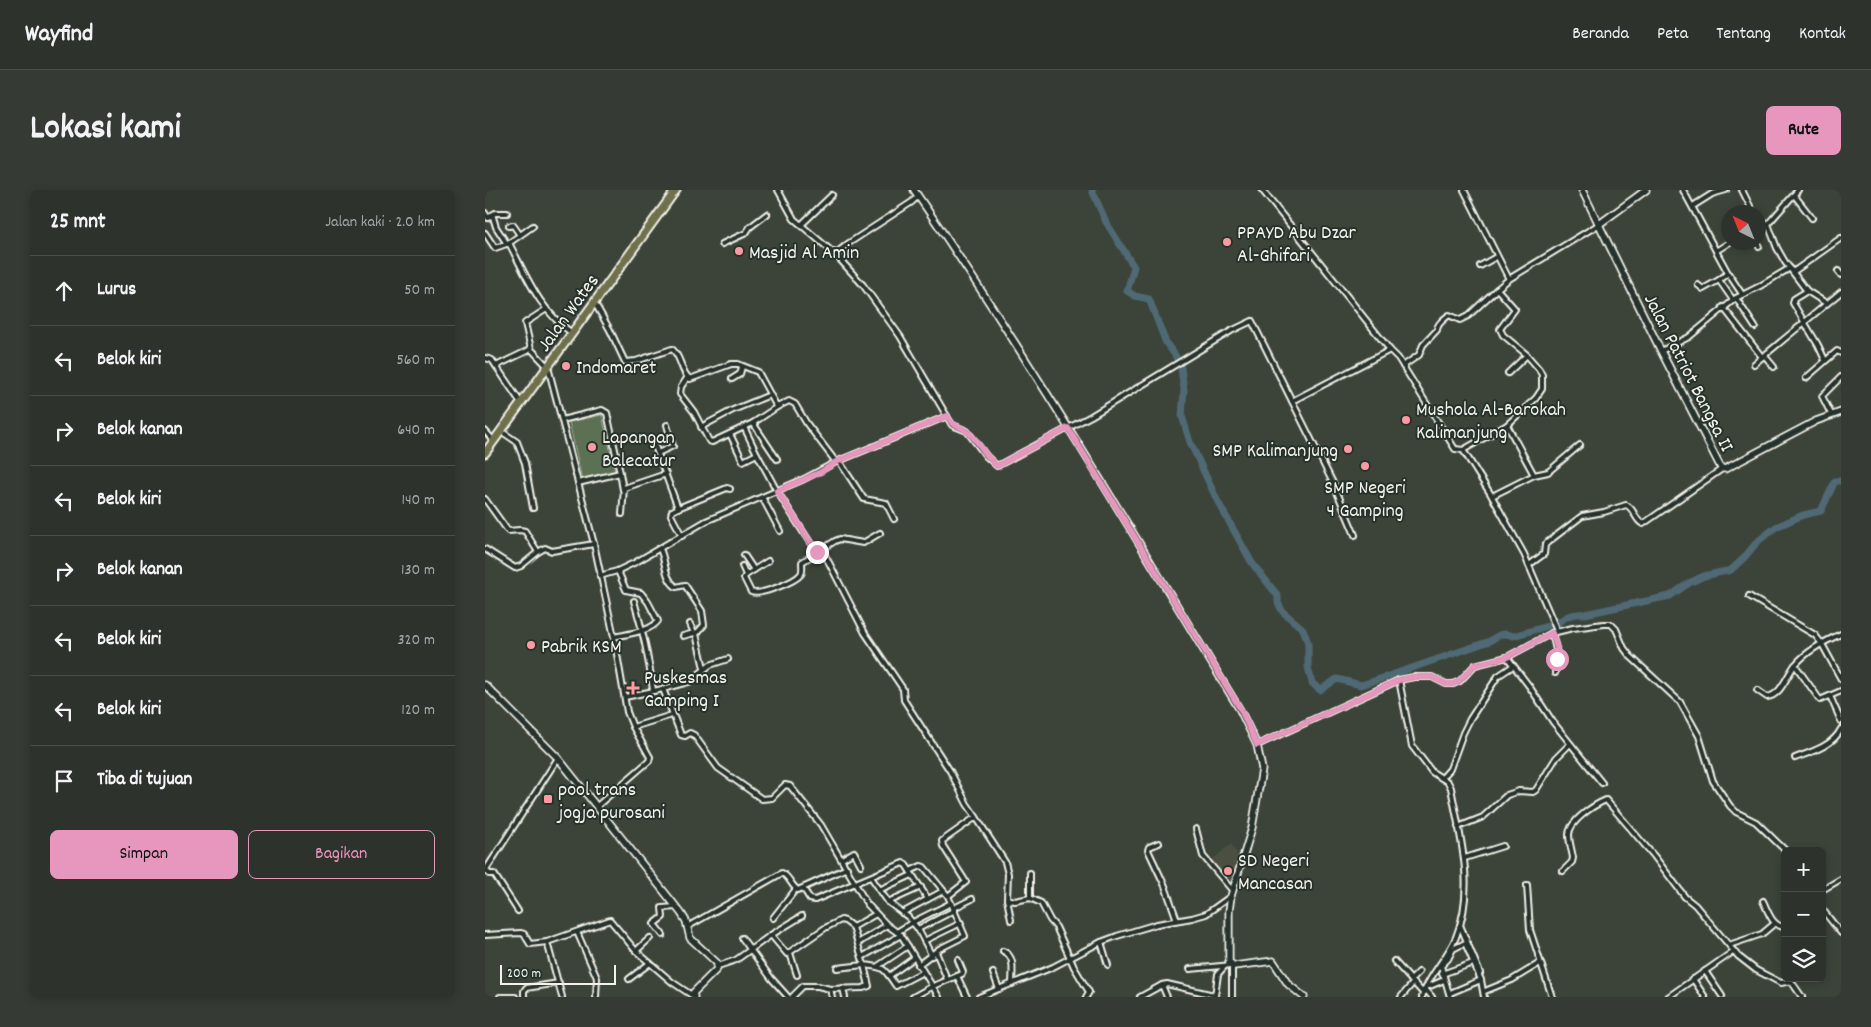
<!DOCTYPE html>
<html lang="id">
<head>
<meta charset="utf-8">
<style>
  :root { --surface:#2d332c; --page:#353b34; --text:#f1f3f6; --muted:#a7aaa9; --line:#484e48; --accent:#e797bd }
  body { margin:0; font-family:Dekko,sans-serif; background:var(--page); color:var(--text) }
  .controls { position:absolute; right:15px; bottom:15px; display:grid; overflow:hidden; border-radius:8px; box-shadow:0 2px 8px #0003 }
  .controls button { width:45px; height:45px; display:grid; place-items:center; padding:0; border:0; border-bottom:1px solid var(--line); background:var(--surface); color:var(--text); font:25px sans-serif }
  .compass { position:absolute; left:1236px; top:15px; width:45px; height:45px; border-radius:50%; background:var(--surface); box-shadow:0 2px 8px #0003; rotate:317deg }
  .scale { position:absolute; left:15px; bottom:12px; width:116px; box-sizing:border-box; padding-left:5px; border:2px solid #f4f1e8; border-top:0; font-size:14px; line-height:18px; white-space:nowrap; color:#f4f1e8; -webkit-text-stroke:4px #26332d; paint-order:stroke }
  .stop { position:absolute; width:15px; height:15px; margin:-11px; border:4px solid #e797bd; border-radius:50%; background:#fff }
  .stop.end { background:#e797bd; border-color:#fff; box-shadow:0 1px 5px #0008 }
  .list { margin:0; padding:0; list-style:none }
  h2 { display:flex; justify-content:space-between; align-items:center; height:65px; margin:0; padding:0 20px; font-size:21px }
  h2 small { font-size:16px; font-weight:400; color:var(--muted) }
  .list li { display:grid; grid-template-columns:32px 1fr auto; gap:15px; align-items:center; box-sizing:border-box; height:70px; padding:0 20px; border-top:1px solid var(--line) }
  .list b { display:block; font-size:19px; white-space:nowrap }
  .list em { font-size:16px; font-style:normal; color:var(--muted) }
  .actions { display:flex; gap:10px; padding:15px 20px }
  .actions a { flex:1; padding:11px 0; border:1px solid var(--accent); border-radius:8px; text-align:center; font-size:18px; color:var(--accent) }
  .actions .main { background:var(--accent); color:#111 }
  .icon { flex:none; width:28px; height:28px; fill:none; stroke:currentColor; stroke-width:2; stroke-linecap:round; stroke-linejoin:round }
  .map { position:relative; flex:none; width:1356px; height:807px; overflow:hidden; border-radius:8px }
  header { display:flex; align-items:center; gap:30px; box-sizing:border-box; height:70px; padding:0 25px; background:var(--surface); border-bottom:1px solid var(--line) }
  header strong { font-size:24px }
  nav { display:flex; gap:28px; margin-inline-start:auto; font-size:18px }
  .intro { display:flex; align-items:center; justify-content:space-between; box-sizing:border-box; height:120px; padding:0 30px }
  h1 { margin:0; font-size:35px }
  .button { padding:12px 22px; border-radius:8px; background:var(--accent); color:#111; font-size:18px; font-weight:700 }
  main { display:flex; gap:30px; padding:0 30px }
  aside { flex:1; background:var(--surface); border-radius:8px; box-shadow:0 2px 8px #0003 }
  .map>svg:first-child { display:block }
  .built { fill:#4b4f43 }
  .park { fill:#5c7053; stroke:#a8b09e }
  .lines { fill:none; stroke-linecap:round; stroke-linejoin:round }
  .river { stroke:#506975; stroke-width:7 }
  .street-casing { stroke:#f4f1e8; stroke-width:8 }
  .secondary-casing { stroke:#f4f1e8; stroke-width:9 }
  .highway-casing { stroke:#f4f1e8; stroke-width:11 }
  .street { stroke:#26332d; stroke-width:4 }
  .secondary { stroke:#26332d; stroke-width:5.5 }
  .highway { stroke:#6e714b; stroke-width:7 }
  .route { stroke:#e797bd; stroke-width:6 }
  .poi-dot { fill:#ff9aa2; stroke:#26332d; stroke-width:2 }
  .labels { text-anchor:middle; stroke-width:4; stroke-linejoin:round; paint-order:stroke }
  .poi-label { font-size:20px; fill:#f4f1e8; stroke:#26332d; text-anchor:start }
  .street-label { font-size:20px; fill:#f4f1e8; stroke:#26332d }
</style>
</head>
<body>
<header>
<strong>Wayfind</strong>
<nav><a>Beranda</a><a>Peta</a><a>Tentang</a><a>Kontak</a></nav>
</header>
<div class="intro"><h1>Lokasi kami</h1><a class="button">Rute</a></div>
<main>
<aside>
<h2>25 mnt<small>Jalan kaki · 2.0 km</small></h2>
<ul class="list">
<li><svg class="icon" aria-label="ahead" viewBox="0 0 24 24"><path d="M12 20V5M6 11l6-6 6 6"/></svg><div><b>Lurus</b></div><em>50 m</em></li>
<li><svg class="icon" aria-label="left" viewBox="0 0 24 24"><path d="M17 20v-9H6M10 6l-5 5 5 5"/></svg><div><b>Belok kiri</b></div><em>560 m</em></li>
<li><svg class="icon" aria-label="right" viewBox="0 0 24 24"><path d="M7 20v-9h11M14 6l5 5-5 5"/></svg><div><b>Belok kanan</b></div><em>640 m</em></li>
<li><svg class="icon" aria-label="left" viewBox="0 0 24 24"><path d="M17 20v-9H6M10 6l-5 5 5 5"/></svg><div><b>Belok kiri</b></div><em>140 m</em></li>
<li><svg class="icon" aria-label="right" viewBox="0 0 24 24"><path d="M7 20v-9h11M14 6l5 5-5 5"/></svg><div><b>Belok kanan</b></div><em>130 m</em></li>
<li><svg class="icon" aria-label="left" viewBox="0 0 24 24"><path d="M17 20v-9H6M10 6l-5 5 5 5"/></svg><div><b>Belok kiri</b></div><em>320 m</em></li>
<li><svg class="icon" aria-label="left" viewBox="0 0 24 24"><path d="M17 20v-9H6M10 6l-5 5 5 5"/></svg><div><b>Belok kiri</b></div><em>120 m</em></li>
<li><svg class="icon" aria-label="arrive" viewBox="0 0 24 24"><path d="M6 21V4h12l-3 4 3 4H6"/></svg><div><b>Tiba di tujuan</b></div></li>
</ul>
<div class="actions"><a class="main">Simpan</a><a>Bagikan</a></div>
</aside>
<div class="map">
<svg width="1356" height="807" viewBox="0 0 1356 807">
  <rect width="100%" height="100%" fill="#3c443a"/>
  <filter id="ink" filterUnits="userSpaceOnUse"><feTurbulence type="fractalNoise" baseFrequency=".02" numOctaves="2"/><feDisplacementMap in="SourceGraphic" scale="10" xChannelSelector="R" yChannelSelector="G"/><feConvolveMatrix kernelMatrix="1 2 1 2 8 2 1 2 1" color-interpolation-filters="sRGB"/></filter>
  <g filter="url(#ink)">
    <!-- built -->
    <polygon class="built" points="746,654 755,668 745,691 727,670"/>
    <!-- park -->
    <polygon class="park" points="117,225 130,281 97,289 84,232"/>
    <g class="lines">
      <!-- river -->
      <path class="river" d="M607,0L621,32L649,77L642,101L650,106L664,109L681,153L690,165L696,178L699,200L697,226L705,252L733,312L767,373L793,406V413L798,422L818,439L823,453V477L827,493L835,500L852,489L876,495L889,491L1005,451C1014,444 1018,442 1028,446L1073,433C1081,425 1090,423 1100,424L1185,406L1204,393L1219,386L1246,380L1259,368L1272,352L1291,337L1318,325L1336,321L1350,291H1356"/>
      <defs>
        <g id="street">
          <polyline points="293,0 309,29 350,64 378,95 415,146 467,235 482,241 501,266 512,276 606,226 746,141 767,131 849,295 870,345"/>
          <polyline points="777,0 905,160 913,168 970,259 978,260 1022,235 1051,208 1057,199 1057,185 1054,179 1041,164 1018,145 1015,139 1030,119 1012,99 1024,89"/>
          <polyline points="979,0 1024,89 1113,35"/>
          <polyline points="1198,0 1231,61 1245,52"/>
          <polyline points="1257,0 1268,22"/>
          <polyline points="1309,5 1327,28"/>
          <polyline points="1208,16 1227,4 1241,0"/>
          <polyline points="0,23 3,28 7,25 8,27 11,37 22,54"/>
          <polyline points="7,25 10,23 22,23"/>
          <polyline points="317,34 347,5"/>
          <polyline points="1283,34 1292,58 1300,72 1322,101 1341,113"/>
          <polyline points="24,36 28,35 35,45"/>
          <polyline points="1274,39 1283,34 1313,0"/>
          <polyline points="0,43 10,58 24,53 48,36"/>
          <polyline points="1272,52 1274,57"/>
          <path d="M24,53C42,87 54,120 87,143"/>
          <polyline points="237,54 261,43 265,37 282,24"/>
          <polyline points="1231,61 1243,83 1234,90 1248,110"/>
          <polyline points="350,64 364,53 427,12 433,6"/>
          <polyline points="995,76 1011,67"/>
          <polyline points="1353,81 1356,85"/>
          <polyline points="1308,82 1356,48"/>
          <polyline points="1243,83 1257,104"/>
          <polyline points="1213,95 1218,99 1234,90"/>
          <polyline points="1322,101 1309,109 1308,113 1333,155 1340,170"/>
          <polyline points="1251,108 1270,137"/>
          <path d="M109,114L112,117L125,140L140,172L151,171L187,159C197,167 195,182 205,189L246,174H253L273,182L292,217L304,211L310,214L322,234L351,272"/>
          <polyline points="1238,117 1277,167"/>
          <polyline points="46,159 40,133 60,120"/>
          <polyline points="1176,161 1204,147 1251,108 1275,96 1305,78"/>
          <polyline points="1279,165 1289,177"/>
          <polyline points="0,168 7,170 36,213"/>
          <polyline points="1269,174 1356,102"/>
          <polyline points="11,176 46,159 63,177 109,354 129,447 142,522 148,537 165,567 164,571 112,616"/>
          <path d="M918,176L934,165L938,155L952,140C952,134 959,129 964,125L975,130L983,126L1012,99"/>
          <polyline points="1023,183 1042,165"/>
          <polyline points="202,188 196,197 195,204 209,222 224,251 227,252 268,233 292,217"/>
          <polyline points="1321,188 1352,161 1356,163"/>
          <polyline points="247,189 255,184 257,177"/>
          <polyline points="807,211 905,160"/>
          <polyline points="1347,226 1337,206 1356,187"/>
          <polyline points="77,230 117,220 122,223 135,283 93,293"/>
          <polyline points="268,233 292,269"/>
          <polyline points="1022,235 1049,285"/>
          <polyline points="216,237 248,220 285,205"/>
          <polyline points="259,237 272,264"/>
          <polyline points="0,241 8,250"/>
          <polyline points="16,241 32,252 40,273 48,318"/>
          <polyline points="245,244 258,271 272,264 292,301 331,362"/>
          <polyline points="167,248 193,318 187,321 186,325 197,346"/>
          <polyline points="978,260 1005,303 1039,364 1072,441"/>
          <polyline points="173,263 188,256 182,235"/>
          <polyline points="354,271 379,309 401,313 409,329"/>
          <polyline points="135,283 138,300"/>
          <polyline points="1007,306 1049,285 1063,282 1095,255"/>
          <polyline points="277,307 295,341"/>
          <polyline points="0,309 23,341 35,340 40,341 53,362 60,358 67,361 109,354"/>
          <polyline points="193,318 242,298 245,299"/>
          <polyline points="137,324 139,298 181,284"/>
          <polyline points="0,359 30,378 36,376 53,362"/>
          <path d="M175,359C181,371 179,388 191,397L200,395L217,421L219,435L211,444L219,478"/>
          <polyline points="337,359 380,443 418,499 419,510 465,581 482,614 491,627 457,651 458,656 481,692 463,706"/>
          <polyline points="259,365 269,380"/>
          <path d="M1044,375L1059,364L1060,355L1063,352L1097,326L1119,322L1141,315C1150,318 1149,330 1158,334L1237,279"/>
          <path d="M257,376L261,385L259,388L266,402C274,406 310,392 316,384C318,381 317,376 317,372L350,351L355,349L378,353L395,343"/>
          <polyline points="261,385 283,371"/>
          <polyline points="115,386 132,381 151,372 221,331 319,289 351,272 462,226"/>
          <polyline points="1264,406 1330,445 1337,454 1356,489"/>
          <path d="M149,411C158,441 164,470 168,500"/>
          <polyline points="205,434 209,443"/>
          <polyline points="1067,443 1072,464 1070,483"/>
          <polyline points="198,446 213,442"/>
          <path d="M129,447C141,444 165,442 173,431L163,412L156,403L141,400L133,381"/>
          <polyline points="1022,467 1044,496 1068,532 1117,593"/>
          <polyline points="1310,475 1335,510 1356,501"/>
          <path d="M914,490L927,556L947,582L963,592L966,598C975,647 991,698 971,747C962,769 944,784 937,807"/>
          <polyline points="178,499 204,492 225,475 243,469"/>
          <path d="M1272,500L1282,507C1296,506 1302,485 1310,475C1321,462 1340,451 1356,444"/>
          <polyline points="1345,506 1356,531"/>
          <polyline points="140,507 178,499 196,545 200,546 205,543 209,545 233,578 277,609 287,608 300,595 305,596 336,635 382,714 402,735 416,745 454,807"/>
          <polyline points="148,537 187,525"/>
          <polyline points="772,555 914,490 929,487 947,487 961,494 968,494 975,491 990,475 1022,467 1067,443 1088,438 1119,434 1126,434 1131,439 1139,458 1145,466 1195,512 1214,546 1228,591 1245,616 1251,622 1271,632 1301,661"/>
          <path d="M1310,568C1326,562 1348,556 1356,539"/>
          <polyline points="957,588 965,579 978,543 985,529 1013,486 1028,476"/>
          <polyline points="491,627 520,672 523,684 522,709 530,711 545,708 556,713 565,730 571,737 589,777 604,802 601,807"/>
          <polyline points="973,637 998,627 1022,605 1034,601 1048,602 1051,600 1071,568 1085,554"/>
          <polyline points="711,639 718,666 747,700"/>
          <polyline points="674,653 664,657 663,660 680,696 692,730"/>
          <polyline points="980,668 1018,656"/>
          <polyline points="357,669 369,662 376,675"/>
          <polyline points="1,679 4,684 9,684 33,721"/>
          <polyline points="0,681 73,568"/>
          <polyline points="425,681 436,676 439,677 463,706 480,746 454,759 433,775"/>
          <path d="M1078,681L1087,672L1088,668C1087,661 1084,652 1084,645C1084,631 1109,615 1121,610L1169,666L1200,707L1210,715L1253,766L1271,780L1296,793L1306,791L1317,807"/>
          <polyline points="545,683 545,708"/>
          <polyline points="386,687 403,712 423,727 433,739 447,766"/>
          <polyline points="1042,695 1045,740 1067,807"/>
          <polyline points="318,698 325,709 330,710 418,673 421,675 443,709"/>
          <polyline points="394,700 427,685"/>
          <polyline points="1337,700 1356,689"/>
          <polyline points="522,709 526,730"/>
          <path d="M1278,711C1283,721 1287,737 1300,737"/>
          <polyline points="403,712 436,697"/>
          <polyline points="469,718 487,709"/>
          <polyline points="1337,719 1356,743"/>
          <polyline points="417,723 458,701"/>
          <polyline points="288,728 311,699"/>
          <polyline points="975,735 995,783"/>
          <path d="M202,737L297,683C305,687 306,696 313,700L362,678"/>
          <polyline points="368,737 391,724"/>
          <polyline points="433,739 470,720"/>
          <polyline points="92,742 112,788 111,807"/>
          <polyline points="412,742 428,732 466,713"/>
          <polyline points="0,745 36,743 39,744 45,754 62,752 125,730 151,761"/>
          <polyline points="178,745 169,734 178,727 177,718 191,717"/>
          <path d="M286,745L302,764L340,738L356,730L360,731L368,737L379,775C401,777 399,779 411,796L438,782"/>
          <polyline points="165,748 151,761 187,792 208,806"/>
          <polyline points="257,748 286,788 303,807"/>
          <polyline points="439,751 476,733"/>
          <polyline points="62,752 77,807"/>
          <polyline points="616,752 623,775"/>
          <polyline points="373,753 402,735"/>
          <polyline points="1244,755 1277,744 1290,733"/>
          <path d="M518,761C531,766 527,782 527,794"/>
          <polyline points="451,762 462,789"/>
          <polyline points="305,763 312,785"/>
          <polyline points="377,767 416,745"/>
          <polyline points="909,771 938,803"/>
          <polyline points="233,776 251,770 286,745 317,726"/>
          <polyline points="393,776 423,756"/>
          <polyline points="705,779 747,775 747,807"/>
          <polyline points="1220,781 1237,806"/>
          <polyline points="508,783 514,799"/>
          <polyline points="957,784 988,773"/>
          <polyline points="404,786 429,768"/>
          <polyline points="472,786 482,807"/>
          <polyline points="144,789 165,773"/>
          <polyline points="1208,789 1220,807"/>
          <polyline points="926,790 934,782"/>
          <polyline points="677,795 682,807"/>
          <polyline points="945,796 959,790"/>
          <polyline points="358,798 360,807"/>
          <polyline points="345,799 347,807"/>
          <polyline points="939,800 942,801 947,807"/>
          <polyline points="1000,801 1027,790 1055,773"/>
          <polyline points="965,803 996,790"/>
          <polyline points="730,806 733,784 740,776"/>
          <polyline points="15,807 30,807"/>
          <polyline points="39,807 39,801 41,798 74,793"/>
          <polyline points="307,807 318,796 333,796 345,799 378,798 384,796 379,775 352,778"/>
          <polyline points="428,807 446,797 477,784 478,782 473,770"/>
          <polyline points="494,807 568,777 616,752 632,746 672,734 707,728 721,724 746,706"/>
          <polyline points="655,807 677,795 682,794 729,805"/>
          <polyline points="916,807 928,793"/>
          <polyline points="965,807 956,776 963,769 968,759 980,753 996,790 999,807"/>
          <polyline points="1183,807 1249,761"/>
        </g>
        <g id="secondary">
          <path d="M429,0C545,169 649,345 755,520L772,555L777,579L767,638L746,706L744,721V772L749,776L788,771L803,794L819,807"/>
          <polyline points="1097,0 1176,161 1236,278 1240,279 1331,231 1356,222"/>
          <polyline points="1113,35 1161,0"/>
          <polyline points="0,495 73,568 196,723 201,731 205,748 232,773 232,779 208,803 209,807"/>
        </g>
        <polyline id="highway" points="0,263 191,0"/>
      </defs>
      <!-- street casing -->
      <use href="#street" class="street-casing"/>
      <!-- secondary casing -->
      <use href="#secondary" class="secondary-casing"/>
      <!-- highway casing -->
      <use href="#highway" class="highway-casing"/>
      <!-- street -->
      <use href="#street" class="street"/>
      <!-- secondary -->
      <use href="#secondary" class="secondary"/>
      <!-- highway -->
      <use href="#highway" class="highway"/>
    </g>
  </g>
  <g class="lines" filter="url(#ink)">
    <!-- route -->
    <path class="route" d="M332,362L292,301L336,282L351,272L462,226C469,237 471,234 480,240C494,249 499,266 512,276L583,238L756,520L772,555L914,490L929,487H947L961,494H968L974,491L990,475L1022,467L1067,443L1072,458V469"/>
  </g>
  <!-- markers -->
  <g class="poi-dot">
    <circle cx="742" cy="52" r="5"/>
    <circle cx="254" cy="61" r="5"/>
    <circle cx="81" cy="176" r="5"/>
    <circle cx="921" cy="230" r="5"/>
    <circle cx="107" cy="257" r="5"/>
    <circle cx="863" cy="259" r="5"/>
    <circle cx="880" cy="276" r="5"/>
    <circle cx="46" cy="455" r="5"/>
    <path d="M145.5 490.5h5v5h5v5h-5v5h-5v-5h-5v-5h5z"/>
    <rect x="58" y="604" width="10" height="10" rx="2.5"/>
    <circle cx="743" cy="681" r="5"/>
  </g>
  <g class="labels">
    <!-- poi labels -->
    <g class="poi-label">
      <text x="752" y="48">PPAYD Abu Dzar<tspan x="752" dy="23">Al-Ghifari</tspan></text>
      <text x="264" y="68">Masjid Al Amin</text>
      <text x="91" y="183">Indomaret</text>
      <text x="931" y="225">Mushola Al-Barokah<tspan x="931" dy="23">Kalimanjung</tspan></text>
      <text x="117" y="253">Lapangan<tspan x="117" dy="23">Balecatur</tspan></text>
      <text x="853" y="266" text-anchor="end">SMP Kalimanjung</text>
      <text x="880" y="303" text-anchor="middle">SMP Negeri<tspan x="880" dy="23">4 Gamping</tspan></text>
      <text x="56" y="462">Pabrik KSM</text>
      <text x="159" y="493">Puskesmas<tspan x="159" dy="23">Gamping I</tspan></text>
      <text x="73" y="605">pool trans<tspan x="73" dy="23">jogja purosani</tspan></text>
      <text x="753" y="676">SD Negeri<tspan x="753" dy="23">Mancasan</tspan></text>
    </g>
    <!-- street labels -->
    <g class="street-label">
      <text transform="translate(82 122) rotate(-54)" y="7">Jalan Wates</text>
      <text transform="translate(1205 182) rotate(63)" y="7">Jalan Patriot Bangsa II</text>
    </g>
  </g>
</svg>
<div class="controls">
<button>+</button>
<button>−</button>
<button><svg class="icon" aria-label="layers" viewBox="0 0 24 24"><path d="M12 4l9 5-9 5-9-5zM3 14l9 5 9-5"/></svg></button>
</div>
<svg class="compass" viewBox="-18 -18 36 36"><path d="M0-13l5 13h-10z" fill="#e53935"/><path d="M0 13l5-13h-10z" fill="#a7aaa9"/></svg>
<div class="scale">200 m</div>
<div class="stop" style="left:1072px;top:469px"></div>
<div class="stop end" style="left:332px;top:362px"></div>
</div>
</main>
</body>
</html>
